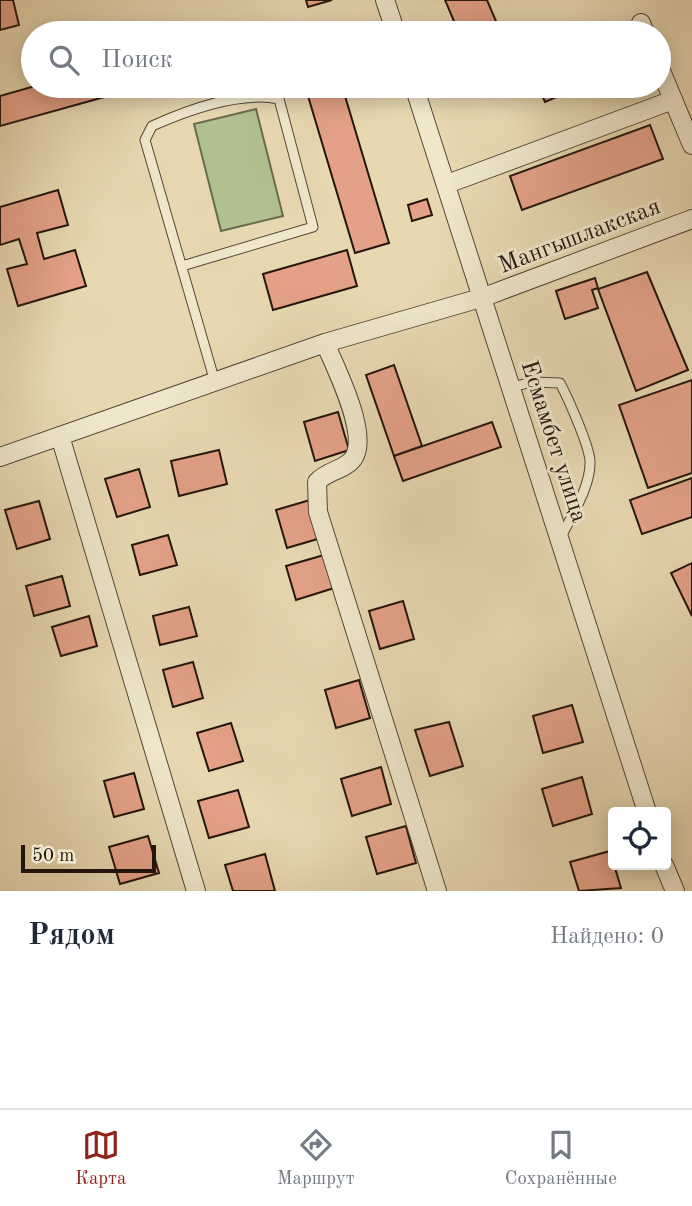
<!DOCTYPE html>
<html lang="ru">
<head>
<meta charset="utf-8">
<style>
  :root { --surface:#fff; --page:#f6f6f7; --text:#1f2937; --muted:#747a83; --line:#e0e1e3; --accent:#8f2418 }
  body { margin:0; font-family:"Old Standard TT",serif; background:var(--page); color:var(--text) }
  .controls { position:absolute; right:21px; bottom:21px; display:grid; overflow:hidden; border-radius:7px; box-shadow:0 4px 18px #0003 }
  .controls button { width:63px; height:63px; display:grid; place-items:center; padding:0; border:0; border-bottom:2px solid var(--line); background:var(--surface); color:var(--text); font:35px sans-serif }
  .scale { position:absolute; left:21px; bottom:18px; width:135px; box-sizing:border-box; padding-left:7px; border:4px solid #24150d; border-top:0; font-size:19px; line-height:24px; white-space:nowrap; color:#24150d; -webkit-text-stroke:5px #efe6cc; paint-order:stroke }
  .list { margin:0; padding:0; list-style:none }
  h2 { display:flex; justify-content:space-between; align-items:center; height:91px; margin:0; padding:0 28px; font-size:30px }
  h2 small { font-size:23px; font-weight:400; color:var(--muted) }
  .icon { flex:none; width:38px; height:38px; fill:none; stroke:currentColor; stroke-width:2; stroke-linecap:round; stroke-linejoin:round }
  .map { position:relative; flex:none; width:692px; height:891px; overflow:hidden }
  .search { position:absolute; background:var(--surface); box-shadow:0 4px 18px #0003; left:21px; right:21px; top:21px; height:77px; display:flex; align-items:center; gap:18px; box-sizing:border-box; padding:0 24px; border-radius:38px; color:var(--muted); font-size:26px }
  .sheet { height:217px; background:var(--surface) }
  nav { display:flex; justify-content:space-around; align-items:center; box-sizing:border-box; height:98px; border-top:2px solid var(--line); background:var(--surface); font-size:19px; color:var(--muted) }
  nav a { display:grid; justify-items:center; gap:4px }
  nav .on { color:var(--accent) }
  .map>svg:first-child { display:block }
  .green { fill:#b1c08f; stroke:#6a6a4e; stroke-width:2 }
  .building { fill:#e4a187; stroke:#24150d; stroke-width:2 }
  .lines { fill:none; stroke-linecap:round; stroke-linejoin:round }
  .lane-casing { stroke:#554636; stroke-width:11 }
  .street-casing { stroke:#554636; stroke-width:20 }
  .lane { stroke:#efe6cc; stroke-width:9 }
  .street { stroke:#efe6cc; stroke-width:18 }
  .labels { text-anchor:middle; stroke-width:6; stroke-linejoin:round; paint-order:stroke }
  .street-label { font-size:24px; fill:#24150d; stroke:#efe6cc }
</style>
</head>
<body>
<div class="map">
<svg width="692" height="891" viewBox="0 0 692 891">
  <rect width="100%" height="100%" fill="#e7d8b1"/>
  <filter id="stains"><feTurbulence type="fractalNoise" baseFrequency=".00286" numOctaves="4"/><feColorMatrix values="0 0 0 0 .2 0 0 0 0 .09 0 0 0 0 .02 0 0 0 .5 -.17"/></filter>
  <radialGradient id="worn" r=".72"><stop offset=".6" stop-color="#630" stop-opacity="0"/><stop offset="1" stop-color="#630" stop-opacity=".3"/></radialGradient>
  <!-- green -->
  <polygon class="green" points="256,109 283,216 221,231 194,124"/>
  <!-- building -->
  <g class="building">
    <polygon points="0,0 13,0 19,25 0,30"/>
    <polygon points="306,0 332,0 308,7"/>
    <polygon points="445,0 487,0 501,33 459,33"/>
    <polygon points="267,22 270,33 225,33"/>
    <polygon points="35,86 144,86 0,126 0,96"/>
    <polygon points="305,86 342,86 389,243 355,253"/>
    <polygon points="538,86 582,86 545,102"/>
    <polygon points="650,125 663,159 522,210 510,176"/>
    <polygon points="58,190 68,225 37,233 44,259 75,250 86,286 18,306 7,269 27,264 19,239 0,245 0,207"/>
    <polygon points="427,199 432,215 412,221 408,205"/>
    <polygon points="347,250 357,286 273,310 263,274"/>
    <polygon points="647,272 688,370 636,391 598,289"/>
    <polygon points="595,278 598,288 592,290 598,308 565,319 556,291"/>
    <polygon points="394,365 422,446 394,456 366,375"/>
    <polygon points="692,380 692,473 648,488 619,405"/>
    <polygon points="338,412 349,450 315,461 304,422"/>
    <polygon points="492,422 501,447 403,481 394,456"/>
    <polygon points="219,450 227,484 179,496 171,461"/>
    <polygon points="139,469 150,507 117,517 105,479"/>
    <polygon points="692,478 692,517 642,534 630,500"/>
    <polygon points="310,500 321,538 287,548 276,510"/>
    <polygon points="39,501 50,539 17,549 5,510"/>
    <polygon points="168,535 177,565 140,575 132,545"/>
    <polygon points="324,555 334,588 296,600 286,566"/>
    <polygon points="692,563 692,616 671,573"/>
    <polygon points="62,576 70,606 34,616 26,586"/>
    <polygon points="403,601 414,639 380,649 369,611"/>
    <polygon points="189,607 197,636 160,645 153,616"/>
    <polygon points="89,616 97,646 61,656 52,627"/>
    <polygon points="193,662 203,698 173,707 163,670"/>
    <polygon points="359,680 370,718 336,728 325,690"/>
    <polygon points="572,705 583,742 543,753 533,716"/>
    <polygon points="449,722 463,766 430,776 415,730"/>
    <polygon points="231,723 243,761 209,771 197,733"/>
    <polygon points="381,767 391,804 352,816 341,779"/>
    <polygon points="134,773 144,809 114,817 104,781"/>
    <polygon points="582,777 592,814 553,826 542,789"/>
    <polygon points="238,790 249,827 209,838 198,801"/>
    <polygon points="406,826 416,863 377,874 366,837"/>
    <polygon points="148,836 159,873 120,884 109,847"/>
    <polygon points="610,851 621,888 579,891 570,862"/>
    <polygon points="265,854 275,891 233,891 225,865"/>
  </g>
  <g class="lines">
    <defs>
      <g id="lane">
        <path d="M182,266L313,227L279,99C239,91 190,109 152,126L145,140L215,382"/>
        <path d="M512,387L532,382L560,383C568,398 589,445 590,461C591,487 571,516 560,539"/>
      </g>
      <g id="street">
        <polyline points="385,0 396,33"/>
        <polyline points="641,23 645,33"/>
        <polyline points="659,66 692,145"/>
        <polyline points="414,86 647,812"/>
        <polyline points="447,184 673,100"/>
        <path d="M325,343C335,367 374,442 350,462C340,471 327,471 317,482L318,512L437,891"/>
        <polyline points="60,436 196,891"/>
        <polyline points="0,457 325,343 484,297 692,219"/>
        <polyline points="664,865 675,891"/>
      </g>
    </defs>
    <!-- lane casing -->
    <use href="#lane" class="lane-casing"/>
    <!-- street casing -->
    <use href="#street" class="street-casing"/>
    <!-- lane -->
    <use href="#lane" class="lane"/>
    <!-- street -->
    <use href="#street" class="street"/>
  </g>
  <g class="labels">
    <!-- street labels -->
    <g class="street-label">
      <text transform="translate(579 235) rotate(-21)" y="8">Мангышлакская</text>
      <text transform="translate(555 441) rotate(72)" y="8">Есмамбет улица</text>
    </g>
  </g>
  <rect width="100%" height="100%" filter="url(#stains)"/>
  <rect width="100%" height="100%" fill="url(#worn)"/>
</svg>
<div class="controls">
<button><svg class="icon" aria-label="locate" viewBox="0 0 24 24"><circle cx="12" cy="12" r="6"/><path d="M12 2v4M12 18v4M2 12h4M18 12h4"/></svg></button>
</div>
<div class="scale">50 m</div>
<div class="search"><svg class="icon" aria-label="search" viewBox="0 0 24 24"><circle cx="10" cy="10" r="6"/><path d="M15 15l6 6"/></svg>Поиск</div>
</div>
<section class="sheet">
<h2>Рядом<small>Найдено: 0</small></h2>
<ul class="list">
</ul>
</section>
<nav>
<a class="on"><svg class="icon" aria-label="map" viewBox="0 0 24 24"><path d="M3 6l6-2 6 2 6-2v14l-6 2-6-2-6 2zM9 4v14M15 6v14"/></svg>Карта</a>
<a><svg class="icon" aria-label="directions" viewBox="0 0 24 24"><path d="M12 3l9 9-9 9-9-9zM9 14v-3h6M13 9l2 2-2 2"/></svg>Маршрут</a>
<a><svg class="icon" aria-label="saved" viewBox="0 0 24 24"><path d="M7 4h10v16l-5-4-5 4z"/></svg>Сохранённые</a>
</nav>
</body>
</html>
